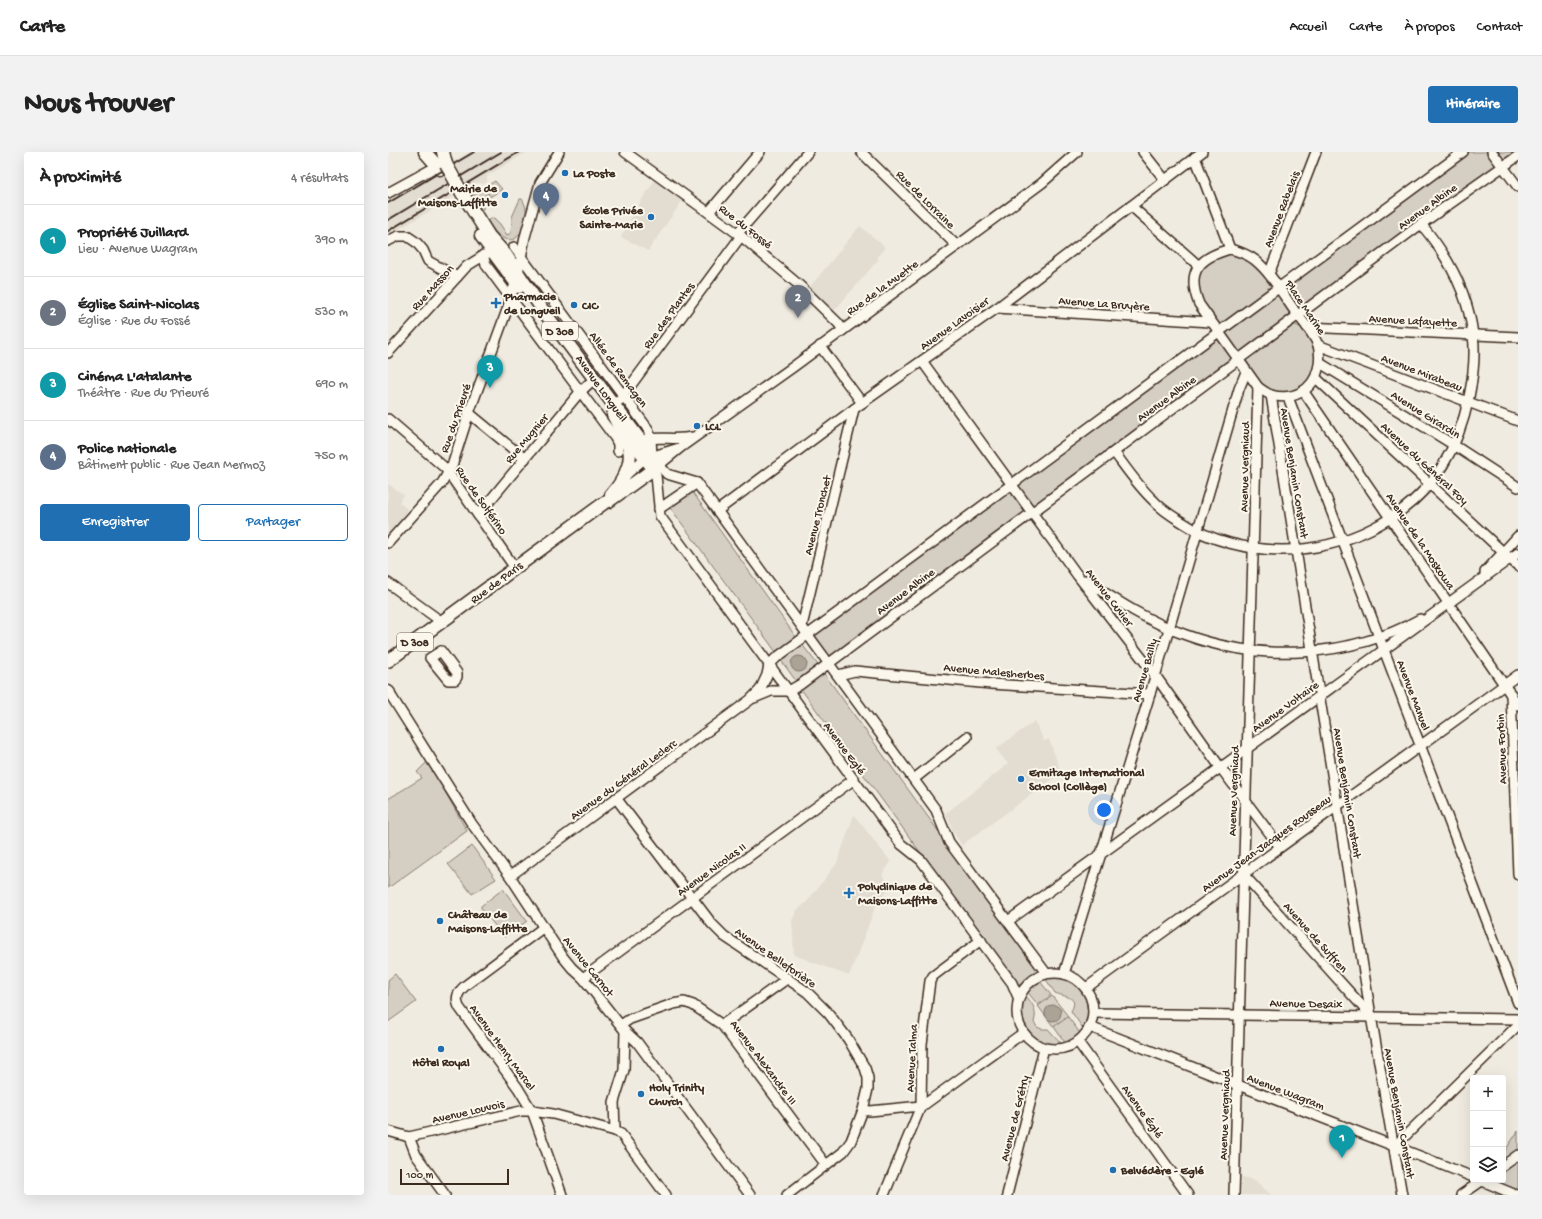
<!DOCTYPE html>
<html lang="fr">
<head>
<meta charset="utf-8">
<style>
  :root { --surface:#fff; --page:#f2f2f2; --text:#222; --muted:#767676; --line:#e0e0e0; --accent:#1f6fb2 }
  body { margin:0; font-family:"Gochi Hand",sans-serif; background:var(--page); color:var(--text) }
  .controls { position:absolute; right:12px; bottom:12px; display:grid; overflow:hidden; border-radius:4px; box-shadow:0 4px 16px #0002 }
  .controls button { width:36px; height:36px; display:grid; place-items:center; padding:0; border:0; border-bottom:1px solid var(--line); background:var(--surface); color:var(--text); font:20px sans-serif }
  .scale { position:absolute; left:12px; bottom:10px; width:109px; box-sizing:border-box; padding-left:4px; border:2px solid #3b2a1e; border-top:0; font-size:11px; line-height:14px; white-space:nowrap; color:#3b2a1e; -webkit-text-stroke:3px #fbf7ec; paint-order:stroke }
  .you { position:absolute; left:716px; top:658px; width:14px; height:14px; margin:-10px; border:3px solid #fff; border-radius:50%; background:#1a73e8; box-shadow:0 0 0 6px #1a73e833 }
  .badge { display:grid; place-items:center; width:26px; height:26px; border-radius:50%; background:var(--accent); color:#fff; font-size:13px; font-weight:700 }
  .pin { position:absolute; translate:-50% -33px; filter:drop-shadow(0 1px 2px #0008) }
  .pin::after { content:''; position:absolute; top:21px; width:14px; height:12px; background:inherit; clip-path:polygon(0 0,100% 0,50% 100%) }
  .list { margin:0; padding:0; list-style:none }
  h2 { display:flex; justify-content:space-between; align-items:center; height:52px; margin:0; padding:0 16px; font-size:17px }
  h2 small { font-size:13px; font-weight:400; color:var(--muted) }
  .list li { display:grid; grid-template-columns:26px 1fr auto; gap:12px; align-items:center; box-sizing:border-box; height:72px; padding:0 16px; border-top:1px solid var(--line) }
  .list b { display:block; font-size:15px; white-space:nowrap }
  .list p { margin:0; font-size:13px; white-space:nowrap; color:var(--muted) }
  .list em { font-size:13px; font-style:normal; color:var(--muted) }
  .actions { display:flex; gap:8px; padding:12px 16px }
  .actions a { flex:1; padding:9px 0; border:1px solid var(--accent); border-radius:4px; text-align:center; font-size:14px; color:var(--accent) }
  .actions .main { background:var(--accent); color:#fff }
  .icon { flex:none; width:22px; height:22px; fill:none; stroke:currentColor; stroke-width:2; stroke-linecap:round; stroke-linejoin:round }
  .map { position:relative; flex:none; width:1130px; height:1043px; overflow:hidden; border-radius:4px }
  header { display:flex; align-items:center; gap:24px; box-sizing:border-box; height:56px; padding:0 20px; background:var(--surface); border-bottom:1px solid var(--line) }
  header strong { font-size:19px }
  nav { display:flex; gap:22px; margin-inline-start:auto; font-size:14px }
  .intro { display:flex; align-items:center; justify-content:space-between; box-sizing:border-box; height:96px; padding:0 24px }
  h1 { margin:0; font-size:28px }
  .button { padding:10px 18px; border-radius:4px; background:var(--accent); color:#fff; font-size:14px; font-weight:700 }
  main { display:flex; gap:24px; padding:0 24px }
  aside { flex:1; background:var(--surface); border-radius:4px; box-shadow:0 4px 16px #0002 }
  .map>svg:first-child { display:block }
  .built { fill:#e2dcd1 }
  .green { fill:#d5cec3; stroke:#887c70 }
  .water { fill:#aca397; stroke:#7f7367 }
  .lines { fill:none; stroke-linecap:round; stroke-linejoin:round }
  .minor-casing { stroke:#3b2a1e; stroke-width:12 }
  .major-casing { stroke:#3b2a1e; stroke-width:15 }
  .minor { stroke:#fbf7ec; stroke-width:9 }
  .major { stroke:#fbf7ec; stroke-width:12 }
  .rail { stroke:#3b2a1e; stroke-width:2 }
  .major-bridge-casing { stroke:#3b2a1e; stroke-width:15; stroke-linecap:butt }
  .major-bridge { stroke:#fbf7ec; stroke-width:12 }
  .poi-dot { fill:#1f6fb2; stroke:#fbf7ec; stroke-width:1.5 }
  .labels { text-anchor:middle; stroke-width:4; stroke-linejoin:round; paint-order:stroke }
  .shield { fill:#fbf7ec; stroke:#75685c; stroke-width:1 }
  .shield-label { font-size:11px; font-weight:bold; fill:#3b2a1e }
  .poi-label { font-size:12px; font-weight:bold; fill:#3b2a1e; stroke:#fbf7ec; text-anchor:start }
  .street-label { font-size:12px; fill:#3b2a1e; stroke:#fbf7ec }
</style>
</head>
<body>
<header>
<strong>Carte</strong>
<nav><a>Accueil</a><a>Carte</a><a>À propos</a><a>Contact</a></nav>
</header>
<div class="intro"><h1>Nous trouver</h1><a class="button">Itinéraire</a></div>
<main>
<aside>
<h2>À proximité<small>4 résultats</small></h2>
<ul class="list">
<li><span class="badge" style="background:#0f9aa8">1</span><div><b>Propriété Juillard</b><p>Lieu · Avenue Wagram</p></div><em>390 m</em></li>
<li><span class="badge" style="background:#6b7280">2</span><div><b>Église Saint-Nicolas</b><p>Église · Rue du Fossé</p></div><em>530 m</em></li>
<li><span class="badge" style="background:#0f9aa8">3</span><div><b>Cinéma L'atalante</b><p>Théâtre · Rue du Prieuré</p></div><em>690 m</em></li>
<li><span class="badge" style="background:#5c6f8a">4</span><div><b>Police nationale</b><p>Bâtiment public · Rue Jean Mermoz</p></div><em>750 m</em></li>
</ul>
<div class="actions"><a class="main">Enregistrer</a><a>Partager</a></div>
</aside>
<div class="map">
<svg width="1130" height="1043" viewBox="0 0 1130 1043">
  <rect width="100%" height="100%" fill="#f0ebe0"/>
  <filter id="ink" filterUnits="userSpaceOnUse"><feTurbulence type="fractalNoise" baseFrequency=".025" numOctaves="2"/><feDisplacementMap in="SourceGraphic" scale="8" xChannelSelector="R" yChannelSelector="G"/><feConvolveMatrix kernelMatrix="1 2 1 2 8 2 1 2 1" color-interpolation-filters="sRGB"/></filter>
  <g filter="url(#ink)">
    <!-- built -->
    <g class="built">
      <polygon points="82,0 139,0 99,24 99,30 95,32 90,30 0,84 0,48"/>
      <polygon points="268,26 296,46 260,99 233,85 258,40 259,40"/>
      <polygon points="472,74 497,95 489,106 491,107 446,159 421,136"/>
      <polygon points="0,332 16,343 11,350 20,358 16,364 19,366 0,385"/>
      <polygon points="647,569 656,589 661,587 673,621 574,693 564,678 562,669 557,662 620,612 608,597"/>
      <polygon points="466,663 503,710 494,723 504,735 490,748 461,824 406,803 404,768 409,758 418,751 449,711"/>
      <polygon points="854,1025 867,1028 883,1043 853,1043"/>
    </g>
    <!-- green -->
    <g class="green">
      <polygon points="1080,0 1128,0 442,505 425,482"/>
      <polygon points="107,29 114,37 102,45 100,41 96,44 95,57 93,58 85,43"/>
      <path d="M132,47H134C142,59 138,77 127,87C113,91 107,79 100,70L102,67L106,66L112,72L119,83L123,81L124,65Z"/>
      <path d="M835,101L851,102L870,115L887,135L830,177C819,160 801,138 812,117C816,110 828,105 835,101Z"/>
      <path d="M907,173C914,175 916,178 920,184C934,206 928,238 899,240C889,241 881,239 873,233C867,228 862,217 857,210L858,207L903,174Z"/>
      <polygon points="303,338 408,485 388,500 281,354"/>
      <polygon points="413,491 430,513 408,529 392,507"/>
      <polygon points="435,520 651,818 630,834 413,537"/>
      <polygon points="40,609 79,679 0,736 0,647 34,626 29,620"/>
      <polygon points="84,694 108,727 84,742 60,712"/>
      <polygon points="115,737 139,769 116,785 93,756 93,754"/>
      <polygon points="7,822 28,850 0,870 0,828"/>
      <path d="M665,823C692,829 707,850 696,878L683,859C692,844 676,845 667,841L657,826Z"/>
      <polygon points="651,828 663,843 650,853 638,838"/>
      <path d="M636,841C644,852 650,857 646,870L649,875L654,877H660L675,893C667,893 658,894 651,890C641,886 632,870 631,860C631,853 633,847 636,841Z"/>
      <polygon points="664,844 680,864 665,874 650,854"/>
      <polygon points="680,865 692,881 686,888 678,892 666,875"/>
      <polygon points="1130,979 1130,1043 1107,1043 1108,1040 1106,1028 1115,1028 1115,1002"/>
    </g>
    <!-- water -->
    <g class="water">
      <circle cx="411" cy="512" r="8"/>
      <circle cx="665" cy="861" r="8"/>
    </g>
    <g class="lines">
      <defs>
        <g id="minor">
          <polyline points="237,0 353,84 411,133 450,171 455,178"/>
          <polyline points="473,0 569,94"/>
          <polyline points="755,0 777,28"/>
          <polyline points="1104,0 1130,35"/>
          <polyline points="807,5 842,97"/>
          <polyline points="0,41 42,18 46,16 52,17"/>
          <polyline points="743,54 811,114"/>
          <polyline points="321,60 372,0"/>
          <polyline points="350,81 420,0"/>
          <polyline points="0,89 10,84 19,84 28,90 35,98 40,109 69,125"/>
          <polyline points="126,95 260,277 263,287 264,304"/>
          <path d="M842,97C850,99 859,102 867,108C883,121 894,141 906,158C914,169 925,180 930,193C932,201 932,210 930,217C925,239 904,249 883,243C878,241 874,238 870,235L811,152C798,120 810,106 842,97Z"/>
          <polyline points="95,103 98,113 227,286 230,292 230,299"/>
          <polyline points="881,122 928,0"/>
          <polyline points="609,156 822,170"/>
          <polyline points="919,175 1130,185"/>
          <polyline points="930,193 1130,269"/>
          <polyline points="432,194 474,251"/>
          <polyline points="0,201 79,114 100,101"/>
          <polyline points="534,209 690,424 767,523 832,615 892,695"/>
          <polyline points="932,211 1061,290 1130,335"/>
          <polyline points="928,226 1130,414"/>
          <polyline points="916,240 1130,553"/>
          <polyline points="883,243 983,864 1014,1043"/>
          <polyline points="900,245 1130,851"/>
          <polyline points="232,248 353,84"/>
          <polyline points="81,261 137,307"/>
          <polyline points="0,267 57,316 127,416"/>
          <polyline points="239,284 268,323 272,364 513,692 533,708 624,831 630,845"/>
          <path d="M258,287C274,285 290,288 305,285"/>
          <path d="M726,300C738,316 750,334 765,348C773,357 784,364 794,370C822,389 860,398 894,398C956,398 1022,367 1055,313C1068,292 1076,269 1081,245C1085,225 1088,204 1085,183C1080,141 1060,104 1033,72"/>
          <polyline points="238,323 256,307 291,296"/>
          <polyline points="271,357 309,331"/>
          <polyline points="329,359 474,251 609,156 814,0"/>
          <polyline points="90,363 192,240 206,227"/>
          <polyline points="0,391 54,331 64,314 81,261 119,158 130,121 137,85 152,31 171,0"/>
          <polyline points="1097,420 1130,384"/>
          <path d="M697,428C729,449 761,470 798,483C872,510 962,506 1032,467"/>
          <polyline points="0,431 54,470"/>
          <polyline points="414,474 466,257"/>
          <polygon points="53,499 69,521 69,525 67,528 60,528 42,506"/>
          <polyline points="450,523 467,519 603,532 762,542"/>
          <polyline points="0,539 84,672 122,724 175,805 184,816 195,826 237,879 236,918 226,950 227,979"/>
          <polyline points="1123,542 1130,722"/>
          <polyline points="366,546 383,539 401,539 413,532 1033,72 1130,4"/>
          <polyline points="526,627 579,585"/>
          <polyline points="228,646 324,772 336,784 419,840 441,862 460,887 477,916 480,926 480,937 475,958 463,989 455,1000 399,1043"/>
          <polyline points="855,722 983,864"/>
          <polyline points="122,724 362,548 372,538 379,523 381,513 388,506 1075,0"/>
          <polyline points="620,769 1130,401"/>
          <path d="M156,775L78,833C70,840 67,845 71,855L130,936L144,959L174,1043"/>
          <circle cx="667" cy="859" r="38"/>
          <polyline points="658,821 561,690 548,658 311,334 309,331 279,322 271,313 293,295 405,215 654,31 689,0"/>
          <polyline points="676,822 762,542 851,237 858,220"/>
          <polyline points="195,826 465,628"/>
          <polyline points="698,836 1130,523"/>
          <polyline points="706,861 1130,867"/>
          <polyline points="233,873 242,867 285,852 296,850 305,853 334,873 438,1013"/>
          <polyline points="334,873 400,826"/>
          <polyline points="702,875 1085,1025"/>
          <polyline points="237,879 249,890 362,1043"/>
          <polyline points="690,890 800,1043"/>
          <polyline points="475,958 482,959 533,954 537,952 635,881"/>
          <polyline points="0,979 21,985 133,959 144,959 165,962 227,979 233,982 278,1043"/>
          <polyline points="21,985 28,1003 57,1043"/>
          <polyline points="1006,995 1130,873"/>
          <polyline points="1115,1014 1130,1003"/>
          <polyline points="1092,1028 1128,1043"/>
          <polyline points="496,1043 533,954 534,892 542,829 545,824 593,788"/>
          <polyline points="619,1043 656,896"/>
          <polyline points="846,1043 870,235"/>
          <polyline points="1073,1043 1095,1028"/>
        </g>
        <g id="major">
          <polyline points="37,0 52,17"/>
          <polyline points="55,0 58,12"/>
          <polyline points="93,84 131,135"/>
          <path d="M223,343C233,332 245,312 241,297C240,292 236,288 234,283C231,275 229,270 225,263"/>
          <polyline points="0,509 216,351 221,349 271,313 154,157 118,103 101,84 74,41"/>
          <polyline points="0,540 1,541"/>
        </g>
      </defs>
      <!-- minor casing -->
      <use href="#minor" class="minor-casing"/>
      <!-- major casing -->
      <use href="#major" class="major-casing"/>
      <!-- minor -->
      <use href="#minor" class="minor"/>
      <!-- major -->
      <use href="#major" class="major"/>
      <!-- rail -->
      <g class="rail">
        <polyline points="0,51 86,0"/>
        <polyline points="0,68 113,0"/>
        <polyline points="0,79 131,0"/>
      </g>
      <defs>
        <polyline id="major-bridge" points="58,12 74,41"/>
      </defs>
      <!-- major-bridge casing -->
      <use href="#major-bridge" class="major-bridge-casing"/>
      <!-- major-bridge -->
      <use href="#major-bridge" class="major-bridge"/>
    </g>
  </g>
  <!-- markers -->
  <g class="poi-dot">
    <circle cx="177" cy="21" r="4"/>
    <circle cx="117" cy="43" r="4"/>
    <circle cx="263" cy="65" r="4"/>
    <path d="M106 145h4v4h4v4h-4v4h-4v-4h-4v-4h4z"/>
    <circle cx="186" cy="153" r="4"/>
    <circle cx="309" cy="274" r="4"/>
    <circle cx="633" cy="627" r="4"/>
    <path d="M459 735h4v4h4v4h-4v4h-4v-4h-4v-4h4z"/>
    <circle cx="52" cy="769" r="4"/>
    <circle cx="53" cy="897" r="4"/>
    <circle cx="253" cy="942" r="4"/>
    <circle cx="725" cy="1018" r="4"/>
  </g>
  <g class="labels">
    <!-- shield labels -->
    <g class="shield">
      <rect x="154" y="170" width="36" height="18" rx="3"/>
      <rect x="9" y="481" width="36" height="18" rx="3"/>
    </g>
    <g class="shield-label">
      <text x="172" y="183">D 308</text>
      <text x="27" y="494">D 308</text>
    </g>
    <!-- poi labels -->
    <g class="poi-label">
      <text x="185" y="25">La Poste</text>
      <text x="109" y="40" text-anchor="end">Mairie de<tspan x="109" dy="14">Maisons-Laffitte</tspan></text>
      <text x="255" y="62" text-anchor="end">École Privée<tspan x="255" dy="14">Sainte-Marie</tspan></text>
      <text x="116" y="148">Pharmacie<tspan x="116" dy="14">de Longueil</tspan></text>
      <text x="194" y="157">CIC</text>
      <text x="317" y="278">LCL</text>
      <text x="641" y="624">Ermitage International<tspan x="641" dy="14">School (Collège)</tspan></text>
      <text x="470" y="738">Polyclinique de<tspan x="470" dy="14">Maisons-Laffitte</tspan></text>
      <text x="60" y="766">Château de<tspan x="60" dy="14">Maisons-Laffitte</tspan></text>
      <text x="53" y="914" text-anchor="middle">Hôtel Royal</text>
      <text x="261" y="939">Holy Trinity<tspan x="261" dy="14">Church</tspan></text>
      <text x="733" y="1022">Belvédère - Eglé</text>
    </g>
    <!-- street labels -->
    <g class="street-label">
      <text transform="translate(538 47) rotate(45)" y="4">Rue de Lorraine</text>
      <text transform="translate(1039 54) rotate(-36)" y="4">Avenue Albine</text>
      <text transform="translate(893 57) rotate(-69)" y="4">Avenue Rabelais</text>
      <text transform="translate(358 74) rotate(38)" y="4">Rue du Fossé</text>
      <text transform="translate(44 135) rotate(-48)" y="4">Rue Masson</text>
      <text transform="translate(494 135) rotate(-36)" y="4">Rue de la Muette</text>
      <text transform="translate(716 151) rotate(4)" y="4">Avenue La Bruyère</text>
      <text transform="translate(918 155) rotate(56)" y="4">Place Marine</text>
      <text transform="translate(280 163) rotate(-54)" y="4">Rue des Plantes</text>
      <text transform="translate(1025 168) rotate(3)" y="4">Avenue Lafayette</text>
      <text transform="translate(566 171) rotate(-36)" y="4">Avenue Lavoisier</text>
      <text transform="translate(231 217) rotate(54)" y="4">Allée de Remagen</text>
      <text transform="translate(1034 220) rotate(21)" y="4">Avenue Mirabeau</text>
      <text transform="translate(214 236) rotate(54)" y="4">Avenue Longueil</text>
      <text transform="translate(778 246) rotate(-36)" y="4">Avenue Albine</text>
      <text transform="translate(1038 262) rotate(32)" y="4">Avenue Girardin</text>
      <text transform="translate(67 266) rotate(-71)" y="4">Rue du Prieuré</text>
      <text transform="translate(138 286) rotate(-50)" y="4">Rue Mugnier</text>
      <text transform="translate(1037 311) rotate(43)" y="4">Avenue du Général Foy</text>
      <text transform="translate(856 315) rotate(-89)" y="4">Avenue Vergniaud</text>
      <text transform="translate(907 321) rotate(81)" y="4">Avenue Benjamin Constant</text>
      <text transform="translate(94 348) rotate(55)" y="4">Rue de Solférino</text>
      <text transform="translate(429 363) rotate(-76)" y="4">Avenue Tronchet</text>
      <text transform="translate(1033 389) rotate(56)" y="4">Avenue de la Moskowa</text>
      <text transform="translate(108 430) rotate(-37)" y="4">Rue de Paris</text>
      <text transform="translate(517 439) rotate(-37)" y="4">Avenue Albine</text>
      <text transform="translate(722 445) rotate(52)" y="4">Avenue Cuvier</text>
      <text transform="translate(756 518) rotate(-74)" y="4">Avenue Bailly</text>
      <text transform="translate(606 519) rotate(5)" y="4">Avenue Malesherbes</text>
      <text transform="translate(1026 543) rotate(69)" y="4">Avenue Manuel</text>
      <text transform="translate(897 554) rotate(-36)" y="4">Avenue Voltaire</text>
      <text transform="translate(457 596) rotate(53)" y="4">Avenue Eglé</text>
      <text transform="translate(1113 597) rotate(-92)" y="4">Avenue Forbin</text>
      <text transform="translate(235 627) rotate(-36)" y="4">Avenue du Général Leclerc</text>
      <text transform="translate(845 639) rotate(-88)" y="4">Avenue Vergniaud</text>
      <text transform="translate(960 641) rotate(81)" y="4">Avenue Benjamin Constant</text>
      <text transform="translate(878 691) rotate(-36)" y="4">Avenue Jean-Jacques Rousseau</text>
      <text transform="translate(323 717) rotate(-36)" y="4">Avenue Nicolas II</text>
      <text transform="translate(928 785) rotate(48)" y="4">Avenue de Suffren</text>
      <text transform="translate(388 805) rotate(35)" y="4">Avenue Belleforière</text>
      <text transform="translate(201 814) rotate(51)" y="4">Avenue Carnot</text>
      <text transform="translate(918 851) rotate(1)" y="4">Avenue Desaix</text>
      <text transform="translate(115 895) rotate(54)" y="4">Avenue Henry Marcel</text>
      <text transform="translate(523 906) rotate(-87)" y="4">Avenue Talma</text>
      <text transform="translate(376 910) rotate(53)" y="4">Avenue Alexandre III</text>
      <text transform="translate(898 939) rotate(21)" y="4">Avenue Wagram</text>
      <text transform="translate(80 959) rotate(-13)" y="4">Avenue Louvois</text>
      <text transform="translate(755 959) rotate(54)" y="4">Avenue Églé</text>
      <text transform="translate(1012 961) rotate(80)" y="4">Avenue Benjamin Constant</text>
      <text transform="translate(836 963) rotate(-88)" y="4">Avenue Vergniaud</text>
      <text transform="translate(626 966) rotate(-76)" y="4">Avenue de Grétry</text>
    </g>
  </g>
</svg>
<div class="controls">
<button>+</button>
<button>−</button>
<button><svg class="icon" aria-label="layers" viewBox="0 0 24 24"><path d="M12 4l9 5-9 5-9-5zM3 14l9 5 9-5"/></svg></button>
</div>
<div class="scale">100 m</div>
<div class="you"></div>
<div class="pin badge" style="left:954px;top:1006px;background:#0f9aa8">1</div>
<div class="pin badge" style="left:410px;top:166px;background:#6b7280">2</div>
<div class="pin badge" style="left:102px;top:236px;background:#0f9aa8">3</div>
<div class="pin badge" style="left:158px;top:64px;background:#5c6f8a">4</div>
</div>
</main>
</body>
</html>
